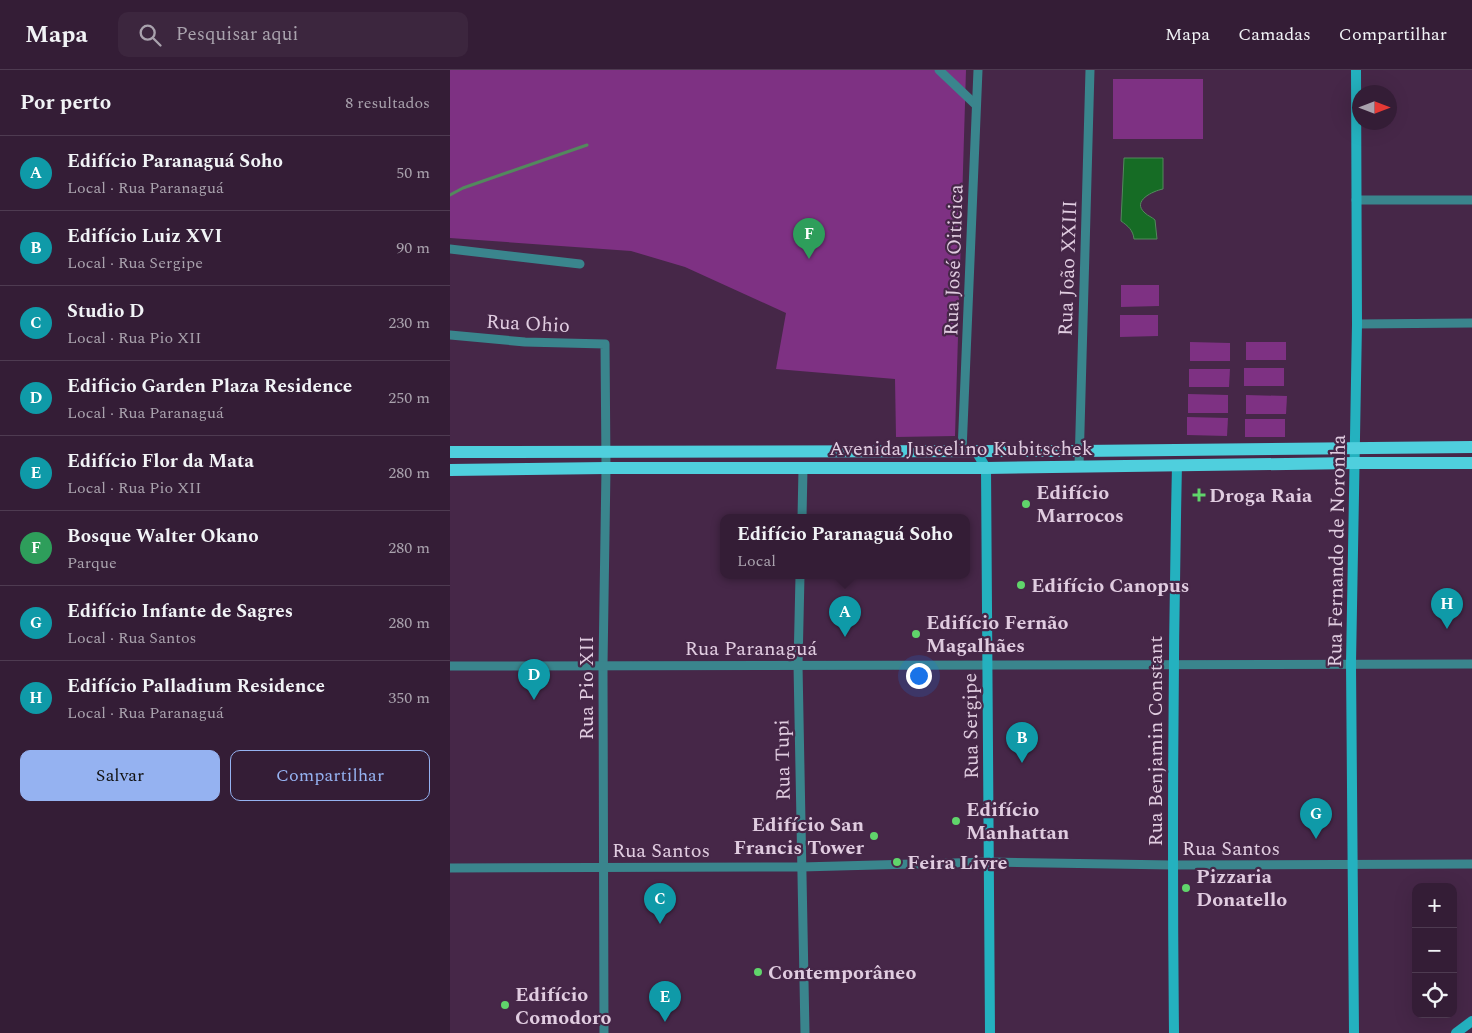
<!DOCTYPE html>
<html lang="pt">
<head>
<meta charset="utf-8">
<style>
  :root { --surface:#341d36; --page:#3c263e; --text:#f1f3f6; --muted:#a9a2ad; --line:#4e3b51; --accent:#95b2f1 }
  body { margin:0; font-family:Spectral,serif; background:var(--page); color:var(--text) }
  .controls { position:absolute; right:15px; bottom:15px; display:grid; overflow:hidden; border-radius:10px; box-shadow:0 5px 20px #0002 }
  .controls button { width:45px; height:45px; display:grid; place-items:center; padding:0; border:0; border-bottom:1px solid var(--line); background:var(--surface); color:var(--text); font:25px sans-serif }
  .compass { position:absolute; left:902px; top:15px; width:45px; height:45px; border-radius:50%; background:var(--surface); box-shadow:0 5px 20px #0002; rotate:90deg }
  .you { position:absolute; left:468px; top:605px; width:18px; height:18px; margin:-12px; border:4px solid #fff; border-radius:50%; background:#1a73e8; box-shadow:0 0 0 8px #1a73e833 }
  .badge { display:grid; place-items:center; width:32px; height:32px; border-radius:50%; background:var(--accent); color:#fff; font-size:16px; font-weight:700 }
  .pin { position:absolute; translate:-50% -41px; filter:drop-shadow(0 1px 2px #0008) }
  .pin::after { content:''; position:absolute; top:26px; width:18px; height:15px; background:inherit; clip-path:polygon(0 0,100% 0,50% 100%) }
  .popup { position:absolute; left:270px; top:444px; width:250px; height:65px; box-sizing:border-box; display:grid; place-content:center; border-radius:10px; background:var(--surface); filter:drop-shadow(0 1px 4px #0005); font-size:16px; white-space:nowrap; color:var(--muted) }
  .popup b { font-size:19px; color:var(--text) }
  .popup::after { content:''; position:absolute; left:50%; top:100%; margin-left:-10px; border:10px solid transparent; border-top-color:var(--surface) }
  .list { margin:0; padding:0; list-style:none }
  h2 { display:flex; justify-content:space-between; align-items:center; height:65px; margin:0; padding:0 20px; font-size:21px }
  h2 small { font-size:16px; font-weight:400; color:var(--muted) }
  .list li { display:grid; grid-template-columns:32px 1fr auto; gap:15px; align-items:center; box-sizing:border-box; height:75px; padding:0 20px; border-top:1px solid var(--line) }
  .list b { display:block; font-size:19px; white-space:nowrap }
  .list p { margin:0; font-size:16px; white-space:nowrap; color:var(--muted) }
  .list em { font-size:16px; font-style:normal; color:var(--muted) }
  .actions { display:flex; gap:10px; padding:15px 20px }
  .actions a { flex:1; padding:11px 0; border:1px solid var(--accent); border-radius:10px; text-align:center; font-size:18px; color:var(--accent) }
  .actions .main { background:var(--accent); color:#111 }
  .icon { flex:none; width:28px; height:28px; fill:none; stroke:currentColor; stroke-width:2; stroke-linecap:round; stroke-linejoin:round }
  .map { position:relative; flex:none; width:1022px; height:963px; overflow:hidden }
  header { display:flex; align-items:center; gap:30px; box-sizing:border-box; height:70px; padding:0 25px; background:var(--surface); border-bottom:1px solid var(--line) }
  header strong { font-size:24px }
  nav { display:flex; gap:28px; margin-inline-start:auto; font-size:18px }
  .search { width:350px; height:45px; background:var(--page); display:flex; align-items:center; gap:12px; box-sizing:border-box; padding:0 18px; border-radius:10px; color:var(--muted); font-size:19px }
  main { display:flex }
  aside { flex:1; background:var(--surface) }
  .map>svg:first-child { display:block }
  .green { fill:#7e3183 }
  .water { fill:#166c25; stroke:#53895d }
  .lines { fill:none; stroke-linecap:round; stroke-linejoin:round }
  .stream { stroke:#53895d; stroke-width:3 }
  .street { stroke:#3a858d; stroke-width:9 }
  .secondary { stroke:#24b1bf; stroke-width:10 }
  .primary { stroke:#4fcfdd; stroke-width:12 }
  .poi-dot { fill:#60d56b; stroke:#462748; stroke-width:2 }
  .labels { text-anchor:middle; stroke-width:4.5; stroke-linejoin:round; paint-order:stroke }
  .street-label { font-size:20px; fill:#e0cce0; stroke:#462748 }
  .poi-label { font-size:20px; font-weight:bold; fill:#e0cce0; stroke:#462748; text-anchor:start }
</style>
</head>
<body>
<header>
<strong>Mapa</strong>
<div class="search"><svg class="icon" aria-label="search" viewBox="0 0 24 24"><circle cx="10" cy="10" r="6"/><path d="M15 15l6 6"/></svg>Pesquisar aqui</div>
<nav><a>Mapa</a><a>Camadas</a><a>Compartilhar</a></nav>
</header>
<main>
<aside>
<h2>Por perto<small>8 resultados</small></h2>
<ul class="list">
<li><span class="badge" style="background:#0f9aa8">A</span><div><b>Edifício Paranaguá Soho</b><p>Local · Rua Paranaguá</p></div><em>50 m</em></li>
<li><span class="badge" style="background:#0f9aa8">B</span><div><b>Edifício Luiz XVI</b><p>Local · Rua Sergipe</p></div><em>90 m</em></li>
<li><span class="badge" style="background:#0f9aa8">C</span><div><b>Studio D</b><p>Local · Rua Pio XII</p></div><em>230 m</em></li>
<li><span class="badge" style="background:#0f9aa8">D</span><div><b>Edificio Garden Plaza Residence</b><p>Local · Rua Paranaguá</p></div><em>250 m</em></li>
<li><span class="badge" style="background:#0f9aa8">E</span><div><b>Edifício Flor da Mata</b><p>Local · Rua Pio XII</p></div><em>280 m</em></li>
<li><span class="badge" style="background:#2e9e5b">F</span><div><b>Bosque Walter Okano</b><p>Parque</p></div><em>280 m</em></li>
<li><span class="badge" style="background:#0f9aa8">G</span><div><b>Edifício Infante de Sagres</b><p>Local · Rua Santos</p></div><em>280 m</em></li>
<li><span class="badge" style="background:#0f9aa8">H</span><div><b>Edifício Palladium Residence</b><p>Local · Rua Paranaguá</p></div><em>350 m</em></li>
</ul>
<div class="actions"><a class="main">Salvar</a><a>Compartilhar</a></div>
</aside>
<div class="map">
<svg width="1022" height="963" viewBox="0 0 1022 963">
  <rect width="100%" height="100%" fill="#462748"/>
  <!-- green -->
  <g class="green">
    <polygon points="0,0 516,0 505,366 446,367 445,309 326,299 336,243 235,197 181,181 0,168"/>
    <rect x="663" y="9" width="90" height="60"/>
    <polygon points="671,215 709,215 709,236 671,237"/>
    <polygon points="670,245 708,245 708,266 670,267"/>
    <polygon points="740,272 780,273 780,291 740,291"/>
    <rect x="796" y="272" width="40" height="18"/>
    <rect x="794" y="298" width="40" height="18"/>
    <polygon points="739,299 780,299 779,317 739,317"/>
    <polygon points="738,324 778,325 778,343 738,343"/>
    <polygon points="796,325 837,326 836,344 796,344"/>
    <polygon points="737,347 778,348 777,366 737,365"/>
    <rect x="795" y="349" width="40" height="18"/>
  </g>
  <!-- water -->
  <path class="water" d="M674,88H713V119C703,121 681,131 695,143C698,146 702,147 705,150L707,169H684C683,160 678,156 671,151Z"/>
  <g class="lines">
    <!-- stream -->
    <polyline class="stream" points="0,125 13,118 137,75"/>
    <!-- street -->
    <g class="street">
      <polyline points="489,0 526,35"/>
      <polyline points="906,130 1022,130"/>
      <polyline points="0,179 130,194"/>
      <polyline points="907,254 1022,253"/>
      <polyline points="0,265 75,272 155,274 156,398 153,596 154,963"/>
      <polyline points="512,381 528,0"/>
      <polyline points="629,396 640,0"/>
      <polyline points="352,448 353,398"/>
      <polyline points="350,506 348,595 355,963"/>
      <polyline points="0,596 1022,594"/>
      <polyline points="0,798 351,797 539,792 722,795 1022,794"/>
    </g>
    <!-- secondary -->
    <g class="secondary">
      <polyline points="526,381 536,398 540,963"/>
      <path d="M724,963C722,774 723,584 727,395"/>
      <polyline points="904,963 901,594 907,254 906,0"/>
      <polyline points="1006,963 1022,951"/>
    </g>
    <!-- primary -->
    <g class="primary">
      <polyline points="0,382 629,381 1022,377"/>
      <polyline points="0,400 156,398 536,398 904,393 1022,393"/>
    </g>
  </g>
  <!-- markers -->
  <g class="poi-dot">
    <path d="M746.5 417.5h5v5h5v5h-5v5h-5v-5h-5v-5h5z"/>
    <circle cx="576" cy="434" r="5"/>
    <circle cx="571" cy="515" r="5"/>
    <circle cx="466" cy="564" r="5"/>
    <circle cx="506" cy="751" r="5"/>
    <circle cx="424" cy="766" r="5"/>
    <circle cx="447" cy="792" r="5"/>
    <circle cx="736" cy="818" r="5"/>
    <circle cx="308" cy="902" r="5"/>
    <circle cx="55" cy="935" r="5"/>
  </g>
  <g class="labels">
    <!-- street labels -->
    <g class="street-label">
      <text transform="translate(503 190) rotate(-88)" y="7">Rua José Oiticica</text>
      <text transform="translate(617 198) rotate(-88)" y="7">Rua João XXIII</text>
      <text transform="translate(78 253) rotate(3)" y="7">Rua Ohio</text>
      <text x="511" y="385">Avenida Juscelino Kubitschek</text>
      <text transform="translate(886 481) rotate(-89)" y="7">Rua Fernando de Noronha</text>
      <text x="301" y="585">Rua Paranaguá</text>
      <text transform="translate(136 618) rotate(-90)" y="7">Rua Pio XII</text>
      <text transform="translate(520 656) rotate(-91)" y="7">Rua Sergipe</text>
      <text transform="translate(705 671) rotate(-90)" y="7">Rua Benjamin Constant</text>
      <text transform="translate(332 690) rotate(-91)" y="7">Rua Tupi</text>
      <text x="781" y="785">Rua Santos</text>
      <text x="211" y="787">Rua Santos</text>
    </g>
    <!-- poi labels -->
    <g class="poi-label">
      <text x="586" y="429">Edifício<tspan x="586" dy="23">Marrocos</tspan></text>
      <text x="759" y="432">Droga Raia</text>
      <text x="581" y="522">Edifício Canopus</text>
      <text x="476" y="559">Edifício Fernão<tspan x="476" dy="23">Magalhães</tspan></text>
      <text x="516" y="746">Edifício<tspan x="516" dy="23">Manhattan</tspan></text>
      <text x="414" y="761" text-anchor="end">Edifício San<tspan x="414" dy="23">Francis Tower</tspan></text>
      <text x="457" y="799">Feira Livre</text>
      <text x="746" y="813">Pizzaria<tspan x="746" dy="23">Donatello</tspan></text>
      <text x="318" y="909">Contemporâneo</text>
      <text x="65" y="931">Edifício<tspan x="65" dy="23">Comodoro</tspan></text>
    </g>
  </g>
</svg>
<div class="controls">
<button>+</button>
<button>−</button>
<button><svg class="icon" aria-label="locate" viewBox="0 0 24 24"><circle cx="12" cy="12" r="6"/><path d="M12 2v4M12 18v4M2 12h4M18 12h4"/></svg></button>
</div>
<svg class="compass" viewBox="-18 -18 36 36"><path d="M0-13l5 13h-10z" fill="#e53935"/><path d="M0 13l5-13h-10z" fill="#a9a2ad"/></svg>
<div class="you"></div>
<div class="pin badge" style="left:395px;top:567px;background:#0f9aa8">A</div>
<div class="popup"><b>Edifício Paranaguá Soho</b>Local</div>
<div class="pin badge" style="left:572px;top:693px;background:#0f9aa8">B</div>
<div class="pin badge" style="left:210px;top:854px;background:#0f9aa8">C</div>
<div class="pin badge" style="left:84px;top:630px;background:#0f9aa8">D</div>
<div class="pin badge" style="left:215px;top:952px;background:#0f9aa8">E</div>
<div class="pin badge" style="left:359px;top:189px;background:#2e9e5b">F</div>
<div class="pin badge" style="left:866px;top:769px;background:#0f9aa8">G</div>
<div class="pin badge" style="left:997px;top:559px;background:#0f9aa8">H</div>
</div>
</main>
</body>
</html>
